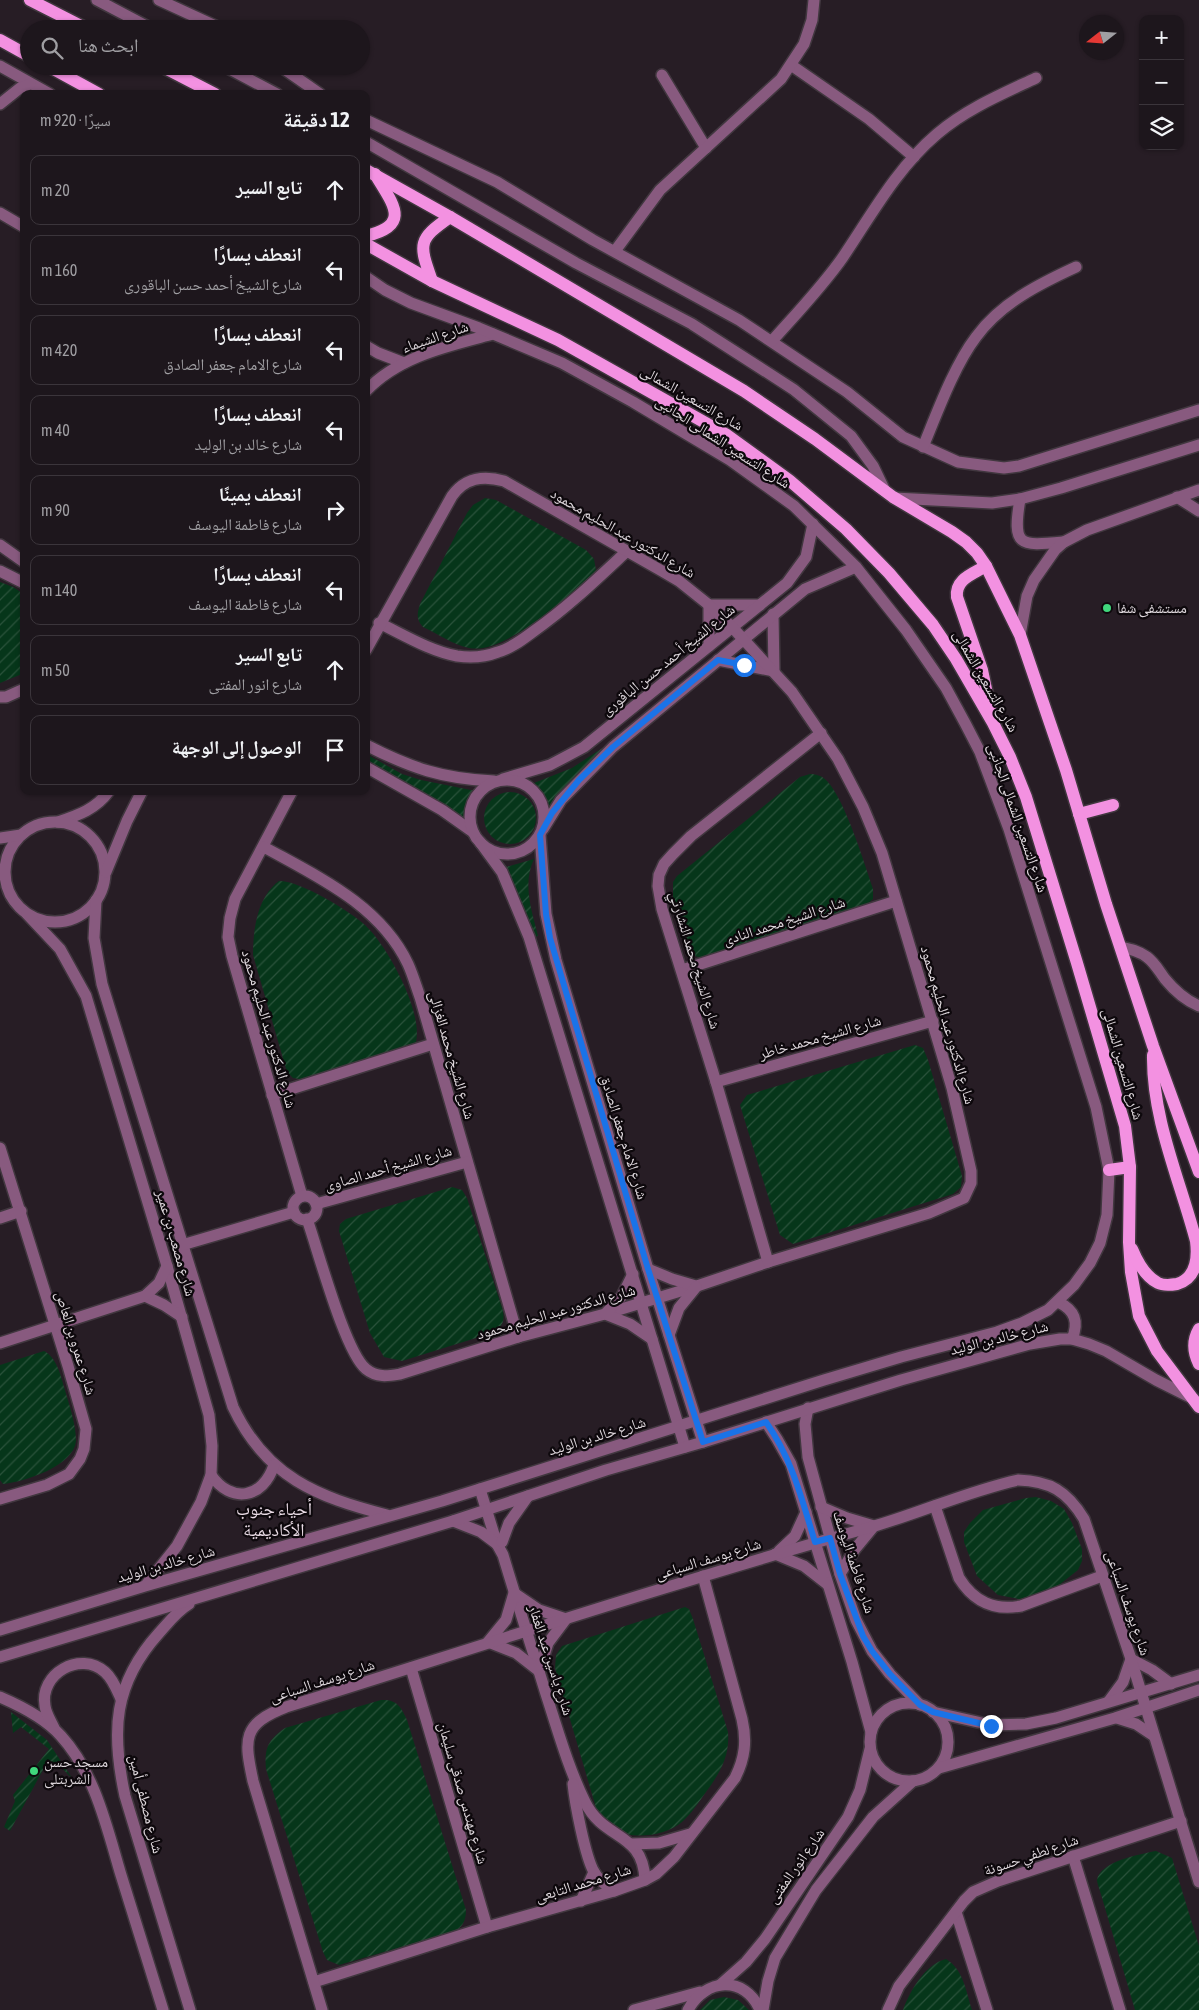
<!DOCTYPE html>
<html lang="ar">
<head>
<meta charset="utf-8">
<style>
  :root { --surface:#1d161c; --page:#2a2329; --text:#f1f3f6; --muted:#a09fa3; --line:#3b353b }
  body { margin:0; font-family:"Asap Condensed","Noto Naskh Arabic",sans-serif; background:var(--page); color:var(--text); direction:rtl }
  .controls { position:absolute; right:15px; top:15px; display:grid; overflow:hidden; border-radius:10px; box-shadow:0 1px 4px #0004 }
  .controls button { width:45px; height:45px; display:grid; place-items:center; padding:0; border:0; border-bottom:1px solid var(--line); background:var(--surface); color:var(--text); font:25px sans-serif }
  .compass { position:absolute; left:1079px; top:15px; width:45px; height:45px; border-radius:50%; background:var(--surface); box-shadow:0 1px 4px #0004; rotate:253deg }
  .stop { position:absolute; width:15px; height:15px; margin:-11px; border:4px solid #1a73e8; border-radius:50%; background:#fff }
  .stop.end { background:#1a73e8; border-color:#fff; box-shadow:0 1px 5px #0008 }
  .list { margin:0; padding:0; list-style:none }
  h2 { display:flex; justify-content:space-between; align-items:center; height:65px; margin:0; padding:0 20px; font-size:21px }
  h2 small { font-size:16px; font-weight:400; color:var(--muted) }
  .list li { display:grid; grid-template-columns:32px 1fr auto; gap:15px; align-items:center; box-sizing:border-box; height:70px; margin:0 10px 10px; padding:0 10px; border:1px solid var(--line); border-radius:10px }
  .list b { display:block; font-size:19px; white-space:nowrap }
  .list p { margin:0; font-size:16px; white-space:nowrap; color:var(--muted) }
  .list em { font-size:16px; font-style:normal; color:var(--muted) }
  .icon { flex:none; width:28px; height:28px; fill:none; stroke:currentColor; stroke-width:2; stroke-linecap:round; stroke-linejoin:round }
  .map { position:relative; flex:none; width:1199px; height:2010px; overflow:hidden; direction:ltr }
  .search { position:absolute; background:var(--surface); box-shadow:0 1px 4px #0004; left:20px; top:20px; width:350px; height:55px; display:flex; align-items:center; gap:12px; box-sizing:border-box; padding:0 18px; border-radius:28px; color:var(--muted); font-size:19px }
  .panel { position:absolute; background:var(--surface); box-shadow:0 1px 4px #0004; left:20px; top:90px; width:350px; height:705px; border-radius:10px; direction:rtl }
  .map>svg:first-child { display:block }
  .garden { fill:url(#garden-furrows) }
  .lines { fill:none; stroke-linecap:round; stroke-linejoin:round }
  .minor-casing { stroke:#41373f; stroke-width:14 }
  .major-casing { stroke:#41373f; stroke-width:15 }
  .minor { stroke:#885a7f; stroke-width:11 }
  .major { stroke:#f391e1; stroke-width:12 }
  .route { stroke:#1a73e8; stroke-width:6 }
  .poi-dot { fill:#40d77c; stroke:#0d080c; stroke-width:2 }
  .labels { text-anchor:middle; stroke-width:4.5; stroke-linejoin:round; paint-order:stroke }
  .street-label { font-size:15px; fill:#ded7dc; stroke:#0d080c }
  .poi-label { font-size:15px; fill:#ded7dc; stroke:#0d080c; text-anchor:start }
  .quarter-label { font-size:18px; fill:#e9dbe5; stroke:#0d080c }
</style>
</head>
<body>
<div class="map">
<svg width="1199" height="2010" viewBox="0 0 1199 2010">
  <defs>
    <pattern id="garden-furrows" width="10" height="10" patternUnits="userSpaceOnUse" patternTransform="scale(1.25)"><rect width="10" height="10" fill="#06361a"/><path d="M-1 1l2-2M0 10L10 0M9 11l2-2" fill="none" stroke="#2a523b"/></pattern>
  </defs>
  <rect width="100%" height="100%" fill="#271d25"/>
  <!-- garden -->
  <g class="garden">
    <path d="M485,498L496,500L586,550L594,559L596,570L591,577C564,599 504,655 469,648C454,645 438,634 423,627C416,619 417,614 420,604L467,513L473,505Z"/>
    <polygon points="0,582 13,587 24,594 24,672 22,674 0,683"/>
    <polygon points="607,745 609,749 578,774 550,808 539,788 534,783 572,768"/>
    <polygon points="366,754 402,774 421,780 476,791 469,804 464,819 433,798 366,761"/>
    <path d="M810,774C817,774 822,776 827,781C845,800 864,862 873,889V899L865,906L706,957L701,958L692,955L673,900V882L677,876L800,777Z"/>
    <circle cx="510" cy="818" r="26"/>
    <path d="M534,859C522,884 532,911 538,936L533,937L523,907L506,867Z"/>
    <path d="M279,881C301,881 350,911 366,926C388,947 423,1012 416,1042L410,1049L305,1080L293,1078L287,1072L253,955C253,930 257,897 279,881Z"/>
    <polygon points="915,1045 923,1048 928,1060 962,1176 961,1187 953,1194 793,1244 780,1235 740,1105 747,1095"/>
    <path d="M452,1187L462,1190L467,1198L503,1311C505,1322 502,1327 492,1333L402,1361L384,1357L370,1333L339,1231L340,1224L346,1219Z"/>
    <path d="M44,1351C56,1357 61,1375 64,1387C69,1404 76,1424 76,1441C74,1466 24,1482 3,1484L0,1480V1365Z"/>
    <polygon points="1036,1497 1051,1501 1064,1509 1072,1523 1082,1549 1082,1561 1078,1570 1059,1585 1039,1594 1019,1599 998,1595 977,1576 964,1542 964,1532 970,1523 983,1510 1026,1498"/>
    <path d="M685,1607L689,1609L693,1619L728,1732C730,1756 720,1773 706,1792C699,1802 691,1814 682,1822C666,1836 633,1840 615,1830C609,1827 604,1822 599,1818L555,1668L556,1655L562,1646Z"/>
    <path d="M381,1700C397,1699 401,1707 407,1720L466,1910C466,1921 462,1928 453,1932L339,1965L327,1960L323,1952L266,1769C264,1748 268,1740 285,1728Z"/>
    <path d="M11,1712L47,1740L72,1778C62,1769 59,1761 45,1766L10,1831L4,1827L15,1801L13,1795L49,1749L21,1727L13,1733Z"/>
    <path d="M1156,1851L1172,1858L1199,1946V2010H1135L1100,1891C1099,1888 1097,1883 1097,1880C1100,1861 1141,1854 1156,1851Z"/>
    <path d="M946,1959C964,1970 966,1992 972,2010H903C910,1991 925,1964 946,1959Z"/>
    <polygon points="724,1997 738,2000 749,2010 700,2010 710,2000"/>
  </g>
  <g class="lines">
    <defs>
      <g id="minor">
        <polyline points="97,0 152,29"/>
        <polyline points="159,0 222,29"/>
        <polyline points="791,65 869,119 914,157"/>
        <polyline points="0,66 50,94"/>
        <polyline points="224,66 277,94"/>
        <polyline points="280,66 320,94"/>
        <polyline points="662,75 706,148"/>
        <polyline points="0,104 20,88 30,84"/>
        <polyline points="366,120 497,182 593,240 739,320 847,392 903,437 958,462 1004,468 1019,466 1199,410"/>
        <polyline points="366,142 576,263 692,324 793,389 851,436 873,466 885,491"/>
        <polyline points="0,213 24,227"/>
        <polyline points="615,251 660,190 781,79 804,44 812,20 814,0"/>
        <path d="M772,341C796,314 822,287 843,257C872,214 897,168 937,134C966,109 1002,94 1036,78"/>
        <polyline points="366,346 378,353 404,363"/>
        <path d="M366,391C399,356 448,346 493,334"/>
        <path d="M923,447C937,413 954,366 976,337C1001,303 1039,284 1076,267"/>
        <polyline points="1177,497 1199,511"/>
        <polyline points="894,498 992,503 1020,499 1061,488 1199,445"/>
        <path d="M1020,499C1012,547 1019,546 1064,542"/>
        <polyline points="0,545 24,562"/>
        <polyline points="0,571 24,583"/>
        <path d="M379,623C404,635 430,651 457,656C470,658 485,657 498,652C512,648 523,639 534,631C568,607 597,579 627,551"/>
        <polyline points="1020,635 1027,596 1034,580 1055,550 1064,542 1087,530 1199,490"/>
        <polyline points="709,646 709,605 760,605"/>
        <polyline points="718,660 774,671 773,614"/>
        <polyline points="0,697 6,697 24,689"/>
        <path d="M366,745C411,768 443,779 494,781"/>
        <polyline points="366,767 442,810 473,832"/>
        <polyline points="503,779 550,765 584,747 787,583 806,557 813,524"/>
        <circle cx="507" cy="817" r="37"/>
        <polyline points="292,791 235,899 230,918 228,937 232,956 302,1196"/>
        <path d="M58,822C79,815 96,809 109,791"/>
        <circle cx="55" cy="872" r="50"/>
        <polyline points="543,829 561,800 613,747 805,589 856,567"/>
        <polyline points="540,835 546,914 556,960 648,1269 703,1442"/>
        <polyline points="0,838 21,835"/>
        <polyline points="480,842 502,872 529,937 685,1447"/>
        <path d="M264,847C318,877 380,905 408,964C413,975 416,986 420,997L518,1337"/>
        <polyline points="106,872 127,821 142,791"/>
        <path d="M96,900L94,938L102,984L233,1407C266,1477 317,1497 387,1515"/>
        <polyline points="27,914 60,949 86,996 167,1266 209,1415 212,1446 211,1475 201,1502 177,1546 146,1585"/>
        <path d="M1121,947C1130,949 1139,951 1147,957C1155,963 1159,971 1165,979C1174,990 1185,1000 1199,1006"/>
        <polyline points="682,970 896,901"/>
        <polyline points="716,1082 933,1021"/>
        <polyline points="272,1095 433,1044"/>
        <polyline points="0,1148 68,1366 86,1429 84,1449 80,1459 69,1474 47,1485 0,1499"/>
        <circle cx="305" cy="1208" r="12"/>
        <polyline points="316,1204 467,1162"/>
        <polyline points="0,1218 21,1211"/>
        <path d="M307,1219C318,1250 345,1352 366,1369C377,1378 388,1376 400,1374L518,1337L605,1314L697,1286L768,1262L929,1213L964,1198L971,1183V1171L952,1088L882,853L863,807L838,759L792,692L732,627L709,605L679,581L662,571L504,481C482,475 465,478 452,496L366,650"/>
        <polyline points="182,1245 294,1212"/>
        <polyline points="768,1262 716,1082 662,909 658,886 659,875 664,864 673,854 691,836 821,733"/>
        <polyline points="648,1269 672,1279 696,1286"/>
        <polyline points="633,1274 622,1296 605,1314 630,1324 652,1339"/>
        <polyline points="145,1296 164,1305 182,1317"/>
        <path d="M1058,1302C1075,1310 1079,1322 1072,1339"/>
        <polyline points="669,1335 679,1308 696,1287"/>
        <polyline points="0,1343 145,1296 159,1283 167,1266"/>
        <polyline points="808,1408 805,1424 808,1457 840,1574 856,1620 872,1651 890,1674 920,1705"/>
        <polyline points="766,1422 777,1439 791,1464 852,1662 871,1732"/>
        <path d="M211,1475C231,1504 263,1499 274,1465"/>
        <path d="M480,1489L497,1544L503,1555C517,1602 532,1648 546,1694C558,1731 568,1767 585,1802C604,1841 643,1831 645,1880"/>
        <path d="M935,1506L959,1578C974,1602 994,1611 1021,1606L1102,1576"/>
        <polyline points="821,1507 847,1518 874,1526 855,1549 840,1574"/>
        <polyline points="453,1521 481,1532 497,1544"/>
        <polyline points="502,1542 509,1523 528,1496"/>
        <polyline points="779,1551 795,1536 806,1512"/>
        <polyline points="775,1554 804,1566 827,1584"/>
        <polygon points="514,1593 539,1610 566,1619 548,1643 539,1671 516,1653 488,1642 506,1620"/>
        <path d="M189,1604C177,1611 168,1623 159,1633C113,1684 111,1732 125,1796L190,2010"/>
        <polyline points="0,1630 145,1586 442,1501 824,1380 901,1357 997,1332 1022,1323 1048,1310 1074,1285 1090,1263 1100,1243 1107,1215 1109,1170 1096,1107 1009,829 980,752 965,723 946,688 906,630 856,567 794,506 730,460 633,402 562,363 479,328 411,303 385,290 366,277"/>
        <polyline points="0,1657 453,1521 606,1470 703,1442 901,1380 1030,1344 1060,1339 1072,1339 1089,1344 1106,1351 1156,1380 1194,1399"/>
        <polyline points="411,1668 487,1927"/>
        <path d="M0,1697C21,1706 46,1719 61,1736C95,1773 107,1828 121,1875C135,1920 149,1965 163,2010"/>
        <polyline points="1109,1701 1123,1682 1131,1659 1152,1670 1171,1684"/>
        <circle cx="909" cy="1742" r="39"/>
        <polyline points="933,1712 991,1725 1026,1724 1056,1718 1199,1675"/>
        <polyline points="1117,1718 1136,1724 1154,1736"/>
        <path d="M54,1728C51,1721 46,1714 45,1706C39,1674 80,1650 105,1672C113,1679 117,1690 121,1699"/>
        <polyline points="939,1768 1115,1718 1199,1690"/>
        <path d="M573,1784C575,1803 585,1856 594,1872C599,1881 607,1886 614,1891"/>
        <polyline points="632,1844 659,1843 690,1834"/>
        <polyline points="1073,1856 1120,2010"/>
        <polyline points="581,1901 594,1872"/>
        <polyline points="956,1912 987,2010"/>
        <path d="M314,1982L487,1927L614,1891L645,1880L656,1874L674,1857L735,1778C745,1758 747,1741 742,1719L703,1576"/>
        <polyline points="720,1985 746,1962 765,1939 848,1817 860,1790 870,1749"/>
        <path d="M322,2010L253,1781C244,1739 242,1724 286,1707C481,1646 675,1582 871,1527C920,1513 968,1491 1018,1480C1050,1481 1067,1491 1084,1519L1131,1659L1199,1882"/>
        <polyline points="634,2010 700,1992"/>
        <path d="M688,2010C705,1978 745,1975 760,2010"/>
        <polyline points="763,2010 768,1981 775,1958 816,1890 873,1817 913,1781"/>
        <polyline points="888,2010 899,1986 964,1901 973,1892 998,1881 1181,1821"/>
      </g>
      <g id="major">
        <polyline points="30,0 87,29"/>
        <polyline points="0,40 29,56"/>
        <polyline points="48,66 99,94"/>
        <polyline points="161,66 215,94"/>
        <polyline points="366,170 450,217 744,391 815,439 893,497 952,532 966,542 977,553 986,566 1020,635 1066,770 1106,904 1153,1046 1199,1172"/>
        <path d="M366,236C413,225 392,203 375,174"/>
        <polyline points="366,244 432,281 558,340 727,435 789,480 846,529 889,573 933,625 956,659 993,723 1010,757 1026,797 1077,963 1125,1126 1130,1167 1129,1242 1131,1272 1139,1316 1157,1351 1199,1407"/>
        <path d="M432,281C419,244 417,240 450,217"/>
        <path d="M986,566C973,574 955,579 957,597L982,670L991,713"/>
        <polyline points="1079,814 1113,805"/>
        <polyline points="1109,1170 1130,1167"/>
        <path d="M1132,1249C1137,1261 1146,1277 1158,1283C1164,1286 1171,1285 1177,1284C1197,1278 1198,1257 1196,1241C1180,1180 1152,1119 1153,1055"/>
        <path d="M1199,1329C1192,1341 1193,1352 1199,1364"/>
      </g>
    </defs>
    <!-- minor casing -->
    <use href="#minor" class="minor-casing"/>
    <!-- major casing -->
    <use href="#major" class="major-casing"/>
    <!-- minor -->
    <use href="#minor" class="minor"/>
    <!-- major -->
    <use href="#major" class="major"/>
  </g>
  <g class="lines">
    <!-- route -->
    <path class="route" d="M744,665L718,660L613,747L579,780L552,813L540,835L546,914L550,938L648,1269L703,1442L766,1422C793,1461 801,1497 815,1542L830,1538L840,1574L863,1636L872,1651L890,1674L920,1705L933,1712L991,1726"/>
  </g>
  <!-- markers -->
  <g class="poi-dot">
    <circle cx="1107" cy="608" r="5"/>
    <circle cx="34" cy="1771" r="5"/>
  </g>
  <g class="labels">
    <!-- street labels -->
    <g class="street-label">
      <text transform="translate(435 337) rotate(-19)" y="5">شارع الشيماء</text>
      <text transform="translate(692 398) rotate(30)" y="5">شارع التسعين الشمالى</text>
      <text transform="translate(723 442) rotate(33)" y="5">شارع التسعين الشمالى الجانبى</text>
      <text transform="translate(623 533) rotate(30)" y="5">شارع الدكتور عبد الحليم محمود</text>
      <text transform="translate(668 660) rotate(-39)" y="5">شارع الشيخ أحمد حسن الباقورى</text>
      <text transform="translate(986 681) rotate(60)" y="5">شارع التسعين الشمالى</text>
      <text transform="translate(1018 818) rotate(71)" y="5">شارع التسعين الشمالى الجانبى</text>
      <text transform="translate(784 921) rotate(-18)" y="5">شارع الشيخ محمد النادى</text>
      <text transform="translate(695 960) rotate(73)" y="5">شارع الشيخ محمد النشارتي</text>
      <text transform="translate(948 1025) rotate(74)" y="5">شارع الدكتور عبد الحليم محمود</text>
      <text transform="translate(269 1029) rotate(74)" y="5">شارع الدكتور عبد الحليم محمود</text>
      <text transform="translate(820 1037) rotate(-16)" y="5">شارع الشيخ محمد خاطر</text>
      <text transform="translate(452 1055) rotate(74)" y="5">شارع الشيخ محمد الغزالى</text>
      <text transform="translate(1123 1064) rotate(74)" y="5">شارع التسعين الشمالى</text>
      <text transform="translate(624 1137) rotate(73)" y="5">شارع الامام جعفر الصادق</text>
      <text transform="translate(388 1168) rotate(-16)" y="5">شارع الشيخ أحمد الصاوى</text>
      <text transform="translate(176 1243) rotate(74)" y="5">شارع مصعب بن عمير</text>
      <text transform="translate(556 1312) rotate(-16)" y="5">شارع الدكتور عبد الحليم محمود</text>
      <text transform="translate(999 1338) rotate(-14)" y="5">شارع خالد بن الوليد</text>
      <text transform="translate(76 1343) rotate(73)" y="5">شارع عمرو بن العاص</text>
      <text transform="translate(597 1436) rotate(-17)" y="5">شارع خالد بن الوليد</text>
      <text transform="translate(708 1559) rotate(-17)" y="5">شارع يوسف السباعى</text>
      <text transform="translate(854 1562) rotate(72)" y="5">شارع فاطمة اليوسف</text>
      <text transform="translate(166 1564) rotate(-16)" y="5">شارع خالد بن الوليد</text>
      <text transform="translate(1128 1603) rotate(71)" y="5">شارع يوسف السباعى</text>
      <text transform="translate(551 1660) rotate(72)" y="5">شارع ياسين عبد الغفار</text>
      <text transform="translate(322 1681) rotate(-18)" y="5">شارع يوسف السباعى</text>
      <text transform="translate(463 1793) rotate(74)" y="5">شارع مهندس صدقى سليمان</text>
      <text transform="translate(146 1804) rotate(76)" y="5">شارع مصطفى أمين</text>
      <text transform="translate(1031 1855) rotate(-19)" y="5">شارع لطفي حسونة</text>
      <text transform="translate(796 1866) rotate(-55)" y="5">شارع انور المفتى</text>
      <text transform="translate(583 1883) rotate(-17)" y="5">شارع محمد التابعى</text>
    </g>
    <!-- poi labels -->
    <g class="poi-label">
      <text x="1117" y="613">مستشفى شفا</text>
      <text x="44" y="1767">مسجد حسن<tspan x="44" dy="17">الشربتلى</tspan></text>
    </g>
    <!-- quarter labels -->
    <g class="quarter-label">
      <text x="274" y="1515">أحياء جنوب<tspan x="274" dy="21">الأكاديمية</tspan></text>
    </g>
  </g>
</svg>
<div class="controls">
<button>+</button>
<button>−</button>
<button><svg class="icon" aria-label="layers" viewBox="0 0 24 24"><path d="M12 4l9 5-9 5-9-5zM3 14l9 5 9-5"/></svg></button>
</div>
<svg class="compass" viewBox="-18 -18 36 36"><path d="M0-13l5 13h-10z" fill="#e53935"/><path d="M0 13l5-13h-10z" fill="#a09fa3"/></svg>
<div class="stop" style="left:744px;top:665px"></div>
<div class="stop end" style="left:991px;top:1726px"></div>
<div class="search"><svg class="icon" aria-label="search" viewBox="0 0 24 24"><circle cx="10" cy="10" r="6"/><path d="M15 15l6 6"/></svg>ابحث هنا</div>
<section class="panel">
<h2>12 دقيقة<small>سيرًا · 920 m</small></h2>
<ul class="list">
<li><svg class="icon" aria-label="ahead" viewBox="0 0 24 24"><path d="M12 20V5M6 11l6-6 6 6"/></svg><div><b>تابع السير</b></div><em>20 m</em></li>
<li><svg class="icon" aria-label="left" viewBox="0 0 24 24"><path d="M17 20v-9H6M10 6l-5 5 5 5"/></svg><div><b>انعطف يسارًا</b><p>شارع الشيخ أحمد حسن الباقورى</p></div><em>160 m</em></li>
<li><svg class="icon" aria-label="left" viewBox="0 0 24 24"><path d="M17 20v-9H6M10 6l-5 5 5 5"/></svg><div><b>انعطف يسارًا</b><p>شارع الامام جعفر الصادق</p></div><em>420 m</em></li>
<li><svg class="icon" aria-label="left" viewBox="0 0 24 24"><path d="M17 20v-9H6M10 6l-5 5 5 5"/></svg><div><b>انعطف يسارًا</b><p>شارع خالد بن الوليد</p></div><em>40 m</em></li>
<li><svg class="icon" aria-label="right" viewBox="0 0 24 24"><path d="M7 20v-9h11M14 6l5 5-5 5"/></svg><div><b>انعطف يمينًا</b><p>شارع فاطمة اليوسف</p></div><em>90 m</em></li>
<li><svg class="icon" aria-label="left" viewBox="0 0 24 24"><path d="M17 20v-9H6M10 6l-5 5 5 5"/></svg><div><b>انعطف يسارًا</b><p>شارع فاطمة اليوسف</p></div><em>140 m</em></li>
<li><svg class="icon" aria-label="ahead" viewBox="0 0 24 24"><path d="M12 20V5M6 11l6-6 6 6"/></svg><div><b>تابع السير</b><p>شارع انور المفتى</p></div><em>50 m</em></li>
<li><svg class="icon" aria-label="arrive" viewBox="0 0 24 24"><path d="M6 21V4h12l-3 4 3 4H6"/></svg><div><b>الوصول إلى الوجهة</b></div></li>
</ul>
</section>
</div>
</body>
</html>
